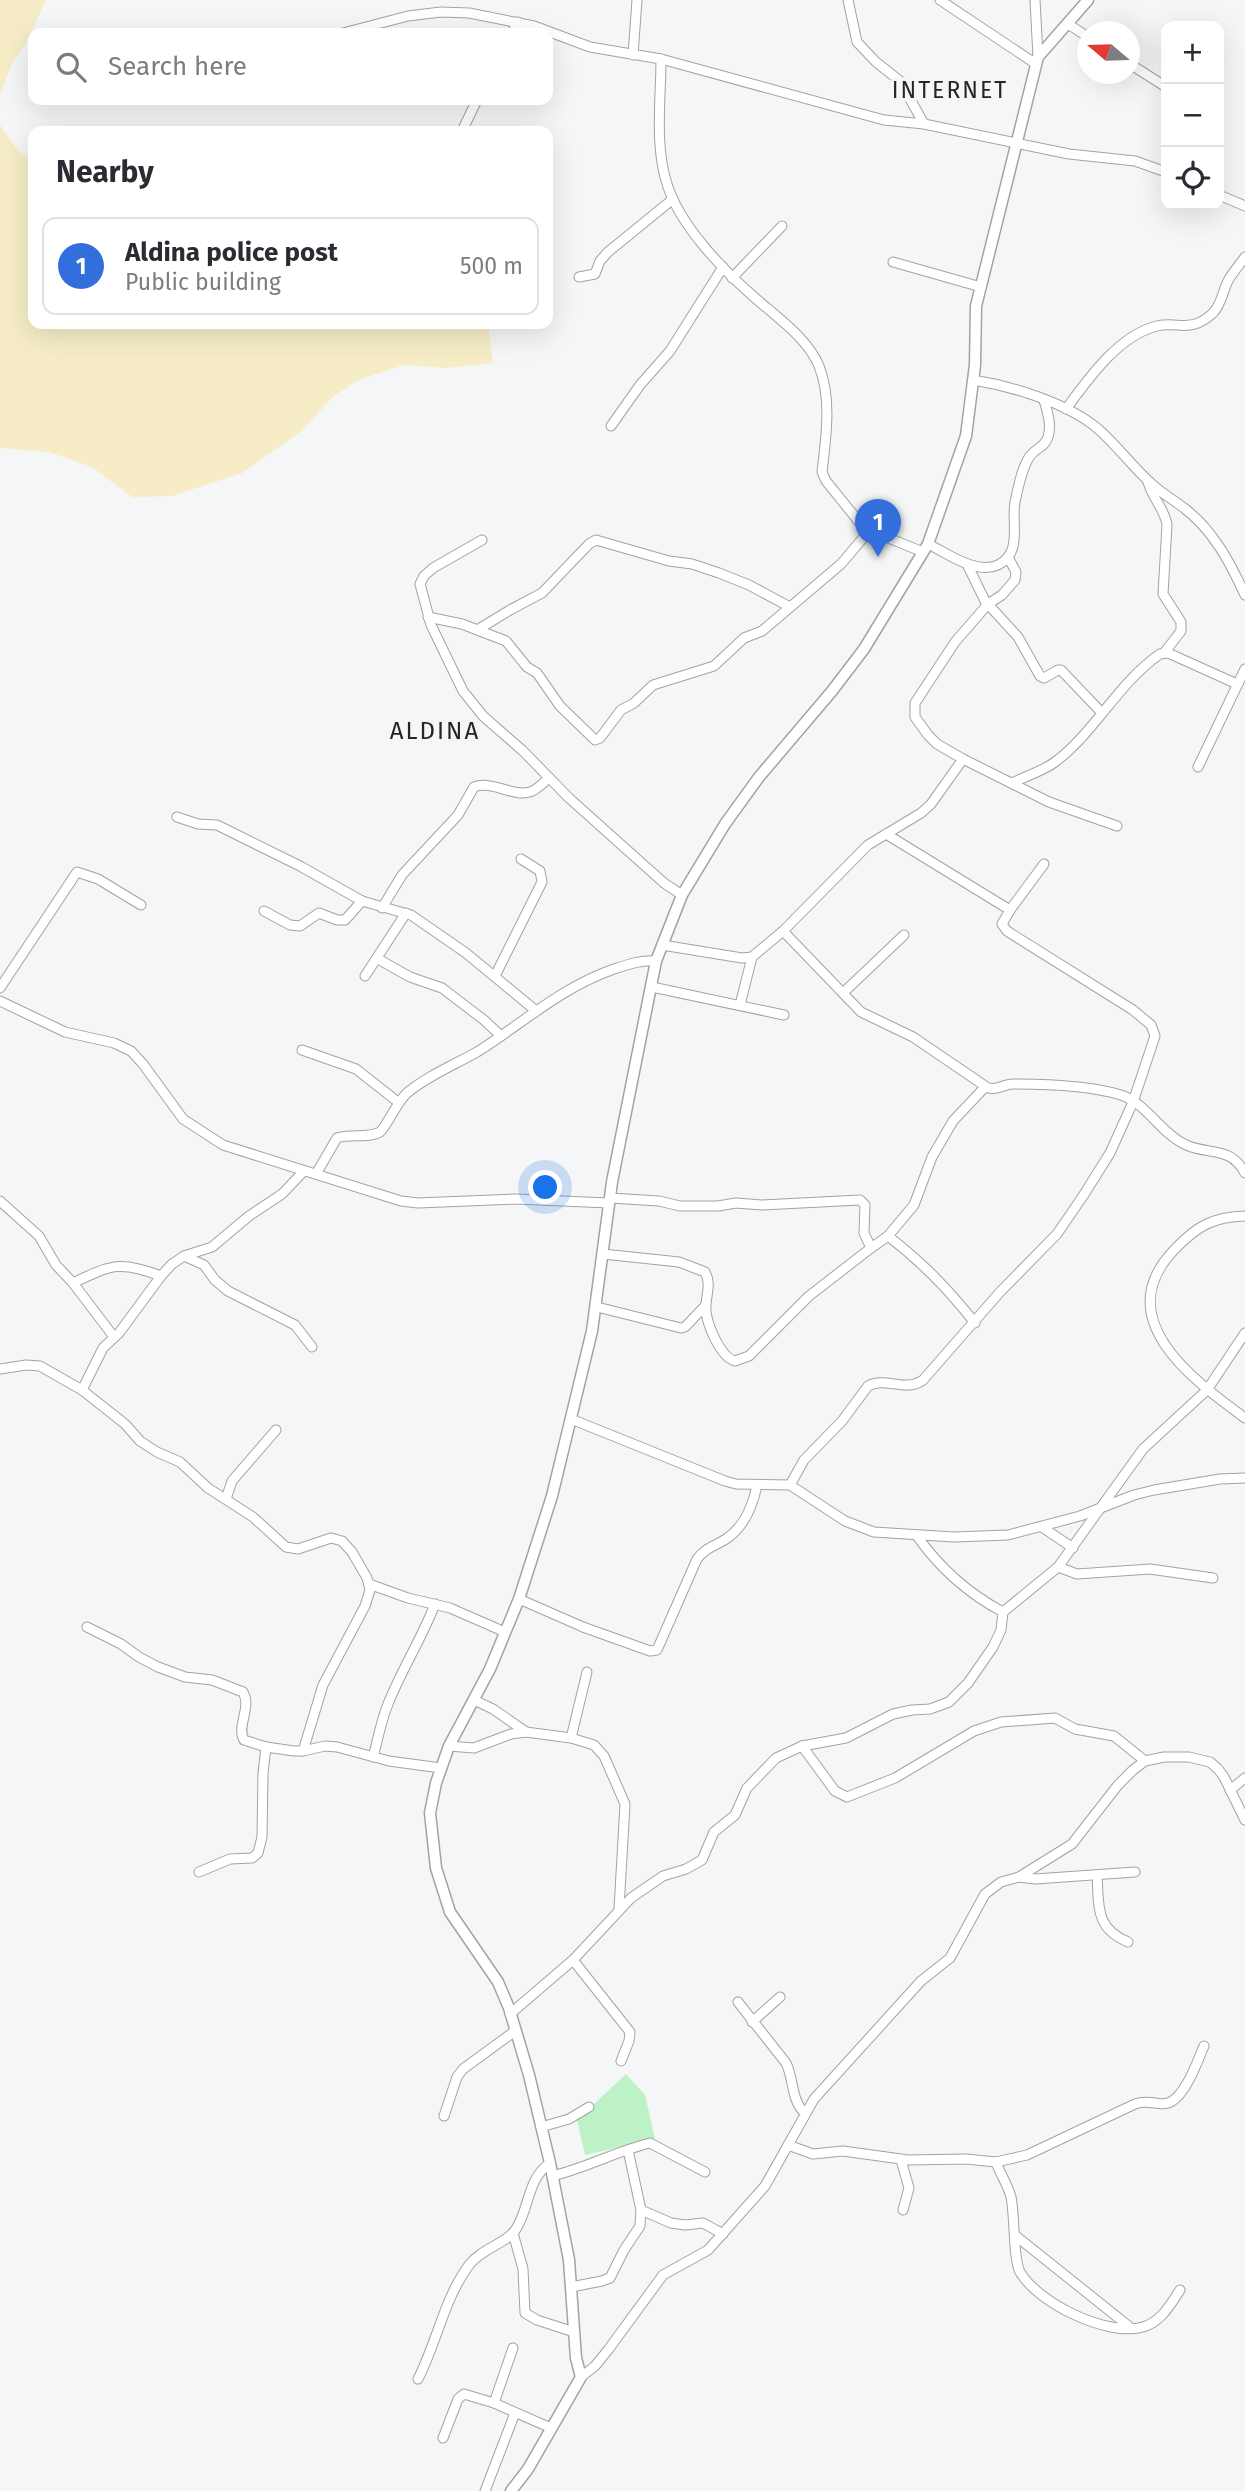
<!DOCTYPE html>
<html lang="en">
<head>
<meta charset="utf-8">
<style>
  :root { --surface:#fff; --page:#f7f7f7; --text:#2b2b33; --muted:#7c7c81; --line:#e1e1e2; --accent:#326fdd }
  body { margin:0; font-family:"Fira Sans",sans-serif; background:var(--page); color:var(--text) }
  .controls { position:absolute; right:21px; top:21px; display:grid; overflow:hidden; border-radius:14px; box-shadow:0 7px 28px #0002 }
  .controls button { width:63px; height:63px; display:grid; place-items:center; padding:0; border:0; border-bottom:2px solid var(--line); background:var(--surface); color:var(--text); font:35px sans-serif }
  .compass { position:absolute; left:1077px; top:21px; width:63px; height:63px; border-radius:50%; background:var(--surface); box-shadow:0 7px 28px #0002; rotate:289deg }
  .you { position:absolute; left:546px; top:1188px; width:24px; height:24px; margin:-18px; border:5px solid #fff; border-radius:50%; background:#1a73e8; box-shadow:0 0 0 10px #1a73e833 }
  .badge { display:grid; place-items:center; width:46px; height:46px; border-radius:50%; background:var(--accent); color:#fff; font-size:23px; font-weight:700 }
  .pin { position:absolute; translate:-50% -58px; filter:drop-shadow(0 2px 4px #0008) }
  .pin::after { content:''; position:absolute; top:37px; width:24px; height:21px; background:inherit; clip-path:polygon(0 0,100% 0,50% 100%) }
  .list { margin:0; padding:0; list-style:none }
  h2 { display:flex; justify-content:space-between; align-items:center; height:91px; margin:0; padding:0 28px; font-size:30px }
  h2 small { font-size:23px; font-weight:400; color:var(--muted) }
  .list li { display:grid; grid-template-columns:46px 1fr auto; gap:21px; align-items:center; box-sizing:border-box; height:98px; margin:0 14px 14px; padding:0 14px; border:2px solid var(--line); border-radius:14px }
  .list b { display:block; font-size:26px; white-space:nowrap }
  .list p { margin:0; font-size:23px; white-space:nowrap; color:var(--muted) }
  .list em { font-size:23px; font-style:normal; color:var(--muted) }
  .icon { flex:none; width:38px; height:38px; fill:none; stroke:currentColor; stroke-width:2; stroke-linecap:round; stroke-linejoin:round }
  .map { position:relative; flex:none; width:1245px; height:2491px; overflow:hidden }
  .search { position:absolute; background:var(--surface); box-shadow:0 7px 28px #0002; left:28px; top:28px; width:525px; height:77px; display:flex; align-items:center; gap:18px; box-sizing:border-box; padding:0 24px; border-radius:14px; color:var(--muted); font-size:26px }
  .panel { position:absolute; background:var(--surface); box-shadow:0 7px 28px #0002; left:28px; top:126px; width:525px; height:203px; border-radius:14px }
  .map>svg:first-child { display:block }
  .green { fill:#bcf2c5 }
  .sand { fill:#f6edc7 }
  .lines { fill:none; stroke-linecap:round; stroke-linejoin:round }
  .minor-casing { stroke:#a2a3a4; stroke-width:11 }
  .tertiary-casing { stroke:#a2a3a4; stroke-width:13 }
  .minor { stroke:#fff; stroke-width:9 }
  .tertiary { stroke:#fff; stroke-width:10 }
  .labels { text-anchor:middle; stroke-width:7; stroke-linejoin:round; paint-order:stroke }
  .neighbourhood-label { font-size:23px; letter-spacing:2px; fill:#252525; stroke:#f5f6f7 }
  .quarter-label { font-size:24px; letter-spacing:2px; fill:#252525; stroke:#f5f6f7 }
</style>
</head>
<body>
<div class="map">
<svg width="1245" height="2491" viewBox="0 0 1245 2491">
  <rect width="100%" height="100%" fill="#f5f6f7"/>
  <!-- green -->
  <polygon class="green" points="626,2074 645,2095 655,2139 585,2155 577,2120"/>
  <!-- sand -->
  <g class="sand">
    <polygon points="0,0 46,0 26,43 12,64 0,95"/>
    <polygon points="0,125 17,149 33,162 33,324 488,324 493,363 447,368 404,365 358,380 334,396 299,433 242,473 172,496 132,497 92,467 49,452 0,448"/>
  </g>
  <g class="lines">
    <defs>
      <g id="minor">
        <polyline points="848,0 857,42 876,62 900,81 924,124"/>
        <polyline points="940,0 1036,64"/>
        <polyline points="1035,0 1038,57"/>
        <polyline points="1068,24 1088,37"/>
        <polyline points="343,33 408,16 441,12 469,13 534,26 590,47 661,59 884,120 924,124 1069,154 1135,161 1166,172"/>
        <polyline points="512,33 518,22"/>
        <polyline points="633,55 637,0"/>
        <path d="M661,59C661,100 654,147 668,187C681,226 722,269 753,296C775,316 807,337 819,366C832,399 826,437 822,472L826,481L864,528L923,552"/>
        <polyline points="1130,64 1166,87"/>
        <polyline points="462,131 477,100"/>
        <polyline points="1219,195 1245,206"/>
        <polyline points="893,262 981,287"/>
        <polyline points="579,277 595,274 600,261 608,252 673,199"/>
        <polyline points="732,278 782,226"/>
        <path d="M973,380C1012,386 1067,403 1097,428C1118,446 1133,468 1154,486C1163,494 1174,500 1184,508C1213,530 1230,562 1245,595"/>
        <path d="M1066,409C1088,379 1119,335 1157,326C1179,321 1190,334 1213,313C1222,304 1223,289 1229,279C1234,271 1240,264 1245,257"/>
        <polyline points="611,426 640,385 670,351 723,267"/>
        <path d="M1148,482C1152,498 1165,509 1167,525L1163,594L1181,622V631L1164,653"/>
        <polyline points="482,540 433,568 424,576 420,584 431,625 463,691 483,716 523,751 569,798 664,883 682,895"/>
        <path d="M928,544C947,553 976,575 998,565C1023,553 1011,523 1015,502C1018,488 1022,467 1030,456C1036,448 1045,447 1048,437C1052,425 1047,411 1044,400"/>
        <polyline points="967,564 985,601 1018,637 1040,676 1044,678 1058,670 1061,670 1102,713"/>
        <polyline points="428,617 462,624 506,641 527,667 537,673 560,706 595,740 600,738 621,710 634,703 653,685 714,666 744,638 762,631 841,564 869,531"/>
        <polyline points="477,630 510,610 542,593 589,544 596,540 669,561 692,564 719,573 749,585 790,607"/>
        <polyline points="963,759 937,744 928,735 915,717 915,703 955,642 988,604 1002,595 1015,580 1016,572 1008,557"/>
        <polyline points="1198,767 1245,669"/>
        <path d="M1012,783C1026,776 1043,771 1055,762C1096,731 1118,683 1160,654L1168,653L1177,657L1237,684"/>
        <polyline points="177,817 198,824 217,825 300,866 362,901 411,915 466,953 535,1010"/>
        <polyline points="886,834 1010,910 1044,864"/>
        <path d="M382,908L402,875L458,815L474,787C492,780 512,797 530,792C537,790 543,783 549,778"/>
        <polyline points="264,911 290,925 300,926 319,913 337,920 345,920 362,901"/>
        <path d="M783,931L861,1012L913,1037L988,1088C998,1091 1003,1084 1013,1084C1044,1084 1092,1086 1121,1095C1147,1104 1160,1132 1184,1144C1208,1156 1230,1145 1245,1173"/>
        <polyline points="662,945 742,958 752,957 783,931 868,845 921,813 931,804 963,759 1049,802 1117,826"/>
        <polyline points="378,959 410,977 442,988 484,1020 501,1036"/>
        <polyline points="365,976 406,913"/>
        <polyline points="495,976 542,882 540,871 521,859"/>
        <polyline points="652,987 784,1015"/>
        <polyline points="0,988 77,872 98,879 141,905"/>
        <polyline points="843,993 904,935"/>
        <polyline points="0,1001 65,1032 114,1043 131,1051 143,1064 183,1119 223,1145 401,1201 418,1203 515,1199 609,1203"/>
        <polyline points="740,1005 752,957"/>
        <polyline points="302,1050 356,1069 398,1102"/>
        <path d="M316,1174L337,1138C350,1133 368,1139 380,1132C386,1128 396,1103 407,1093C427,1076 454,1065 477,1052C523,1023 562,987 614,969C629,964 641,960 656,961"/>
        <path d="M610,1198L659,1201L680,1206H718L736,1203L762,1205L860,1200L865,1205L864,1233L871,1248L888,1236C924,1264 947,1288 975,1323"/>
        <path d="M0,1201L39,1236L56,1265L73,1283C111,1265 119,1260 161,1276L172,1264L184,1256L212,1247L249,1216L282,1194L304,1171"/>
        <path d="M1245,1216C1213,1217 1197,1226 1175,1249C1108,1318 1192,1379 1245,1418"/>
        <polyline points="888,1236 914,1205 932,1157 953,1121 985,1087"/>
        <path d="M603,1254L679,1262L705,1272C711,1283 707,1292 706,1304C704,1320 720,1357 735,1361L749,1356L809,1296L871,1248"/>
        <polyline points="184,1256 204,1265 215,1280 228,1291 295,1325 312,1347"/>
        <polyline points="161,1276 119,1333 103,1348 82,1390 125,1424 140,1441 157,1452 180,1462 208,1488 253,1517 286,1547 298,1549 331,1538 342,1541 352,1552 367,1578 370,1590 365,1606 323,1685 303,1751"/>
        <polyline points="73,1283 114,1337"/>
        <polyline points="597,1307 681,1328 685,1327 705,1306"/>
        <polyline points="0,1369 26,1365 40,1366 82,1390"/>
        <polyline points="571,1419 725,1481 736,1484 790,1485 845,1521 874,1532 954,1537 1008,1535 1080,1516 1134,1495 1154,1490 1220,1479 1245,1478"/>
        <path d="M790,1485L804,1460L842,1421L868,1386C886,1376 905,1393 923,1380L1000,1292L1057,1234L1083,1196L1110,1153L1133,1102L1155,1036L1151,1025L1133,1010L1007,931L1002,924L1010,910"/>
        <polyline points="226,1499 232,1481 276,1430"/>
        <polyline points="1042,1527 1073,1548"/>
        <path d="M917,1536C939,1567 969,1594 1003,1612"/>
        <polyline points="1058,1567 1077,1574 1150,1569 1213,1578"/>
        <polyline points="369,1584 408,1598 450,1608 505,1632"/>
        <path d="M519,1599L583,1627L650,1651L657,1650L697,1559C705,1548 715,1546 726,1539C744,1527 753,1505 757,1485"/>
        <polyline points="1003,1612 1058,1567 1143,1449 1207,1390 1245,1333"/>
        <path d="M87,1627L121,1644L139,1657L158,1667L185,1677L212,1680L243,1692C252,1707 236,1727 244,1740L266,1747L294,1751H303L325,1746L337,1747L389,1761L441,1768"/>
        <polyline points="474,1700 493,1709 526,1732"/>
        <polyline points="571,1738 587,1672"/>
        <polyline points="449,1746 474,1748 511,1734 526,1732 571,1738 594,1745 604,1756 625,1804 619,1909"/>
        <polyline points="802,1746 835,1791 847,1797 895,1778 974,1731 1001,1722 1055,1718 1075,1729 1114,1736 1145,1761"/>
        <path d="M373,1757C378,1739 381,1721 388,1704C402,1669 422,1638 435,1604"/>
        <polyline points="1230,1790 1245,1778"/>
        <polyline points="199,1872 230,1859 252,1858 258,1853 262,1837 263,1773 266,1747"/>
        <path d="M1097,1875C1099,1907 1095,1928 1128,1942"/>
        <polyline points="1019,1877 1035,1879 1135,1872"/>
        <polyline points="573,1960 630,2032 629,2041 621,2061"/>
        <path d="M738,2002L786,2063C794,2079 791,2101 805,2113"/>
        <polyline points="510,2014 573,1960 631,1898 663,1876 686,1869 702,1860 714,1832 735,1815 747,1788 776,1758 802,1746 846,1738 893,1714 912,1710 930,1709 949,1702 968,1683 993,1647 1001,1630 1003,1612"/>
        <polyline points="752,2022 780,1997"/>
        <polyline points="444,2116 457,2077 463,2069 515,2031"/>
        <polyline points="541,2127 569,2119 589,2107"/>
        <path d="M788,2145L813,2154L843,2151L908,2160L966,2159L996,2162L1027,2155L1135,2104C1149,2099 1158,2106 1168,2103C1185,2098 1198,2060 1204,2046"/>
        <polyline points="901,2160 909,2188 903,2210"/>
        <path d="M996,2162C1000,2174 1008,2185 1011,2197C1015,2216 1013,2259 1020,2272C1038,2303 1107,2337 1143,2327C1161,2322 1171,2304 1180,2290"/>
        <path d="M552,2176C586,2168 617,2151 650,2143L705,2172"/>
        <polyline points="641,2210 671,2223 685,2225 703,2223 723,2234"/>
        <polyline points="513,2233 523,2269 525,2313 537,2320 574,2332"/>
        <polyline points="1016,2236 1131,2328"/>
        <polyline points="571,2287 602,2281 610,2278 624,2250 640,2226 641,2210 628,2150"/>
        <polyline points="581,2377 595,2366 608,2350 663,2275 708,2250 765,2186 814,2099 921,1981 950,1958 985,1894 1001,1882 1019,1877 1072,1844 1118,1785 1133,1770 1145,1761 1164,1757 1189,1757 1210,1762 1218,1769 1224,1777 1245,1820"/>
        <path d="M418,2379C437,2342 444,2299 469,2265C482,2248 508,2243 516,2229C530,2207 527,2179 550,2163"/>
        <polyline points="494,2403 513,2348"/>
        <polyline points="443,2438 458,2399 464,2394 494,2403 551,2428"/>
        <polyline points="485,2491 515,2413"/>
      </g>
      <polyline id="tertiary" points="511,2491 528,2469 581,2377 576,2358 569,2260 550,2163 529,2075 509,2008 498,1982 450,1912 436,1868 430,1813 436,1783 449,1746 490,1669 519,1599 552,1496 592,1331 612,1182 656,961 682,895 725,824 759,777 832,691 864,649 928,544 966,436 975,365 976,306 1038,57 1088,0"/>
    </defs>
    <!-- minor casing -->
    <use href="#minor" class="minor-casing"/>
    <!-- tertiary casing -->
    <use href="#tertiary" class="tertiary-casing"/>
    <!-- minor -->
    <use href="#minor" class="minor"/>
    <!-- tertiary -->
    <use href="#tertiary" class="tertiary"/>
  </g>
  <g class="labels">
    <!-- neighbourhood labels -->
    <g class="neighbourhood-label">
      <text x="950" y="98">INTERNET</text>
    </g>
    <!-- quarter labels -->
    <g class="quarter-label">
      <text x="435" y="739">ALDINA</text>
    </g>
  </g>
</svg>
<div class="controls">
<button>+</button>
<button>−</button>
<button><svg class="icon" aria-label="locate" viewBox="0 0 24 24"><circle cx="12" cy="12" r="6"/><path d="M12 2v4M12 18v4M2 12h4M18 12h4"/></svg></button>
</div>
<svg class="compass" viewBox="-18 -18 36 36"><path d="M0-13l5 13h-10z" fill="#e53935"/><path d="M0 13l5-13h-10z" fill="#7c7c81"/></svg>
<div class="you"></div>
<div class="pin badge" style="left:878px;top:557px">1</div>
<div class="search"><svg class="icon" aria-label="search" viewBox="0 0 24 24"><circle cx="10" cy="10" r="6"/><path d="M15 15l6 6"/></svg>Search here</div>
<section class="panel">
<h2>Nearby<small></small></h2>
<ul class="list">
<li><span class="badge">1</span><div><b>Aldina police post</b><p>Public building</p></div><em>500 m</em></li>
</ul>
</section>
</div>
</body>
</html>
